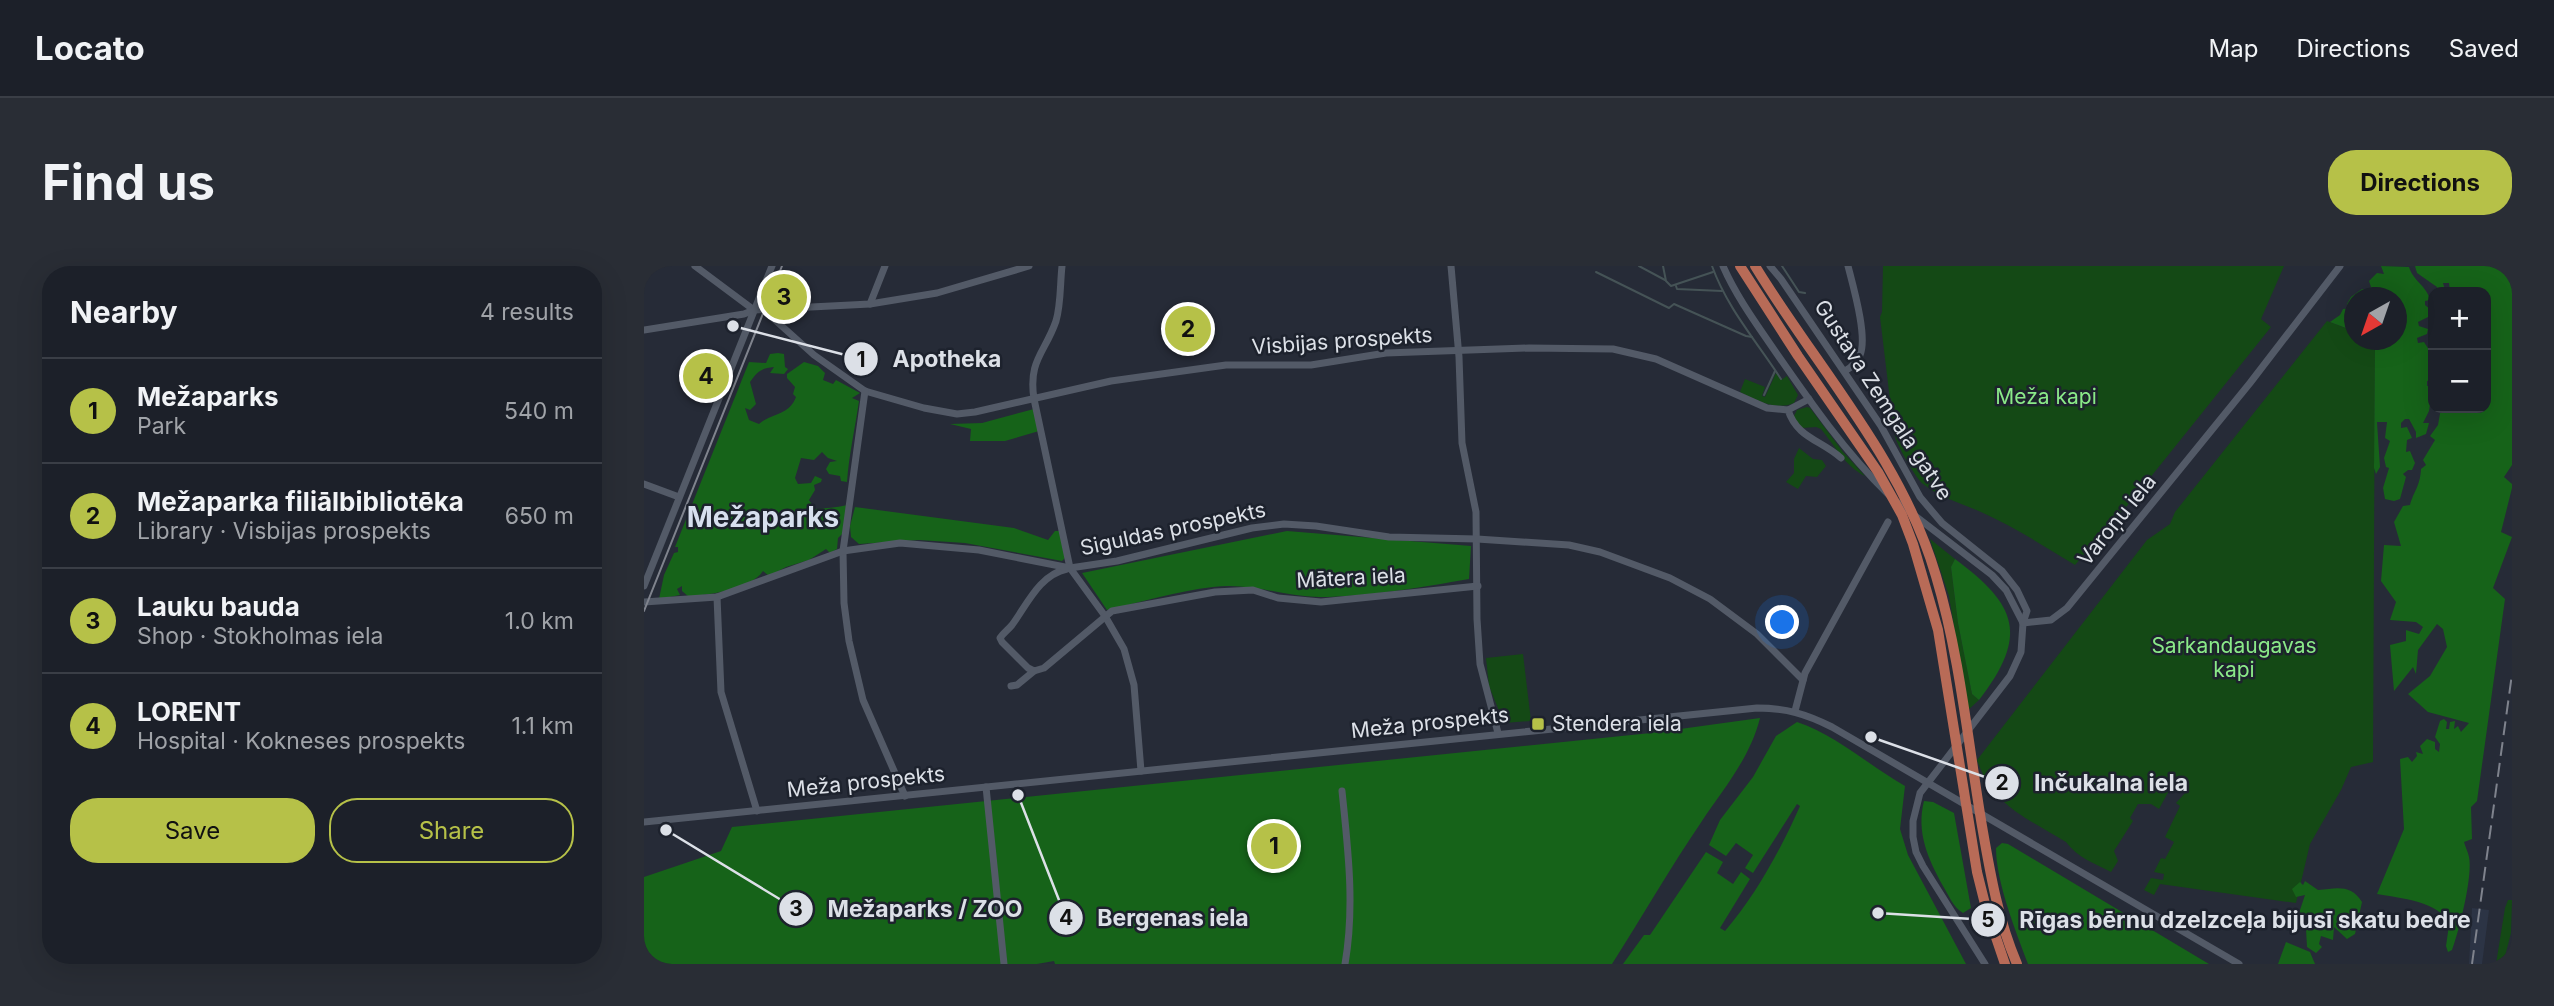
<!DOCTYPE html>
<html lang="en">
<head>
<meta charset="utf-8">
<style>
  :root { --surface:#1c2029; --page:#292d35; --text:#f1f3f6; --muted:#a0a3a8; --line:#3a3e46; --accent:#b6c148 }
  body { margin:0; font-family:Inter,sans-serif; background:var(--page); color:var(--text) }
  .controls { position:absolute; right:21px; top:21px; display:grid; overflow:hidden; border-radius:14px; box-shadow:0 7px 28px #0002 }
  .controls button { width:63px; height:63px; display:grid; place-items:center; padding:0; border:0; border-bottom:2px solid var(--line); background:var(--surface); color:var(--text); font:35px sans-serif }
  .compass { position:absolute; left:1700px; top:21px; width:63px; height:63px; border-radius:50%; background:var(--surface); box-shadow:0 7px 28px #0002; rotate:220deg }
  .you { position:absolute; left:1139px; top:357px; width:24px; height:24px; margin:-18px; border:5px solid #fff; border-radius:50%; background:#1a73e8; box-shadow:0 0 0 10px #1a73e833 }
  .badge { display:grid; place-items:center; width:46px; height:46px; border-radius:50%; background:var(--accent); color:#111; font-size:23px; font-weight:700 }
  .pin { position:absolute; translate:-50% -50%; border:4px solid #fff; box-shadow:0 2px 7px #0006 }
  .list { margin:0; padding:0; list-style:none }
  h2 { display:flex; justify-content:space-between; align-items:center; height:91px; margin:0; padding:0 28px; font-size:30px }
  h2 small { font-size:23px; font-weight:400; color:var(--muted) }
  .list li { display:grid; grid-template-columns:46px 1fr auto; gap:21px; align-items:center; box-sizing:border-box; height:105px; padding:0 28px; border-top:2px solid var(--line) }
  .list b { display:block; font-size:26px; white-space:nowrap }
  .list p { margin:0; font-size:23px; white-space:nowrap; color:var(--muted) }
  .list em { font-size:23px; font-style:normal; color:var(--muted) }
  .actions { display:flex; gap:14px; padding:21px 28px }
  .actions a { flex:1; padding:16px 0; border:2px solid var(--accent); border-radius:28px; text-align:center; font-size:24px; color:var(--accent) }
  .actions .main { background:var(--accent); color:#111 }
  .map { position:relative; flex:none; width:1868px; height:698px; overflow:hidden; border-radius:28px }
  header { display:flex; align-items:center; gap:42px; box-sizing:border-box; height:98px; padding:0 35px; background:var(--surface); border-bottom:2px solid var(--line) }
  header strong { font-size:33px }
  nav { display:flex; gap:38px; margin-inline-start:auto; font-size:24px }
  .intro { display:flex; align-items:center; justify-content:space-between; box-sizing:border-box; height:168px; padding:0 42px }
  h1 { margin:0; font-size:49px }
  .button { padding:18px 32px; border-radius:28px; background:var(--accent); color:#111; font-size:24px; font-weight:700 }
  main { display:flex; gap:42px; padding:0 42px }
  aside { flex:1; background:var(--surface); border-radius:28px; box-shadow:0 7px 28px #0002 }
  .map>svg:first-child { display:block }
  .built { fill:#2c3445 }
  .green { fill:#144915 }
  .forest { fill:#166319 }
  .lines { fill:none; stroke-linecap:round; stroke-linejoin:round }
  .stream { stroke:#455356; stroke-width:2 }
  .minor { stroke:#535a67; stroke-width:7 }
  .major { stroke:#b86b57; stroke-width:10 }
  .tram { stroke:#7f838d; stroke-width:2 }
  .rail { stroke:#7f838d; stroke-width:2; stroke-dasharray:14 7; stroke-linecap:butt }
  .poi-dot { fill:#b6c148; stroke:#1d222d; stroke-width:2.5 }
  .labels { text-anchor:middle; stroke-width:5; stroke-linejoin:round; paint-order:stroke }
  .street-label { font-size:21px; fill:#dce0e7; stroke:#1d222d }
  .park-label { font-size:21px; fill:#8ae988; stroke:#1d222d }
  .poi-label { font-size:21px; fill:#dce0e7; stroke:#1d222d; text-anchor:start }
  .district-label { font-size:28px; font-weight:bold; fill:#d7dfee; stroke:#1d222d }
  .leader { fill:none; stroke:#dce0e7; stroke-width:2.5 }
  .callout-dot { fill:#dce0e7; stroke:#1d222d; stroke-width:2.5 }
  .mark-label { font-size:21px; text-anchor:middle; font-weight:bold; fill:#111 }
  .callout-label { font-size:23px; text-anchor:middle; font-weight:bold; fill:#dce0e7; stroke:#1d222d; stroke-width:5; stroke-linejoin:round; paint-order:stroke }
</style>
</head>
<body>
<header>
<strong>Locato</strong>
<nav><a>Map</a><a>Directions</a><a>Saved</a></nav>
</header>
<div class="intro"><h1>Find us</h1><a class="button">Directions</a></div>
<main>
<aside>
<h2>Nearby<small>4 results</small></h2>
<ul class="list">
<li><span class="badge">1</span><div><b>Mežaparks</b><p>Park</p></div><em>540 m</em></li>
<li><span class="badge">2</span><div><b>Mežaparka filiālbibliotēka</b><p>Library · Visbijas prospekts</p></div><em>650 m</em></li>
<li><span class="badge">3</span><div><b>Lauku bauda</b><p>Shop · Stokholmas iela</p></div><em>1.0 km</em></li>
<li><span class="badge">4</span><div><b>LORENT</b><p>Hospital · Kokneses prospekts</p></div><em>1.1 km</em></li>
</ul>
<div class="actions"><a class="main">Save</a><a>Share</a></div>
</aside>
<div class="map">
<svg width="1868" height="698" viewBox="0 0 1868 698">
  <rect width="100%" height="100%" fill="#262b37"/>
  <!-- built -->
  <polygon class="built" points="1828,642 1845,644 1838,698 1825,698"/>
  <!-- green -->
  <g class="green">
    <path d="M1239,0H1640L1617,53L1627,61L1489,233L1431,299C1400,280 1370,261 1337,246C1317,237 1297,232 1279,218C1271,211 1252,178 1250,167L1236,51L1238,46Z"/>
    <path d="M1683,55L1710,65V74H1731L1729,496L1707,501L1697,524L1666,578L1652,637L1516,618L1510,629L1500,624L1507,612L1519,614L1520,608L1510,606L1517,592L1521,593L1530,576L1521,571L1536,540L1532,537L1541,527L1528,519L1515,543L1507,538H1494L1486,552L1489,555L1470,585L1474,595L1467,606C1450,597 1434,592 1422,576C1383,552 1349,540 1333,494L1503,274L1526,258L1531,246Z"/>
    <path d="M1132,107L1137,114L1143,110L1154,129L1150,137C1131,145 1113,134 1096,126L1101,113L1121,121L1118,130L1121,131Z"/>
    <path d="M1163,141L1166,142L1199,186L1221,210C1202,201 1191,180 1177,163L1172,161L1158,162L1149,152L1153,144Z"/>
    <polygon points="1155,182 1169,193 1178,194 1182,200 1173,211 1162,210 1154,223 1142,216 1150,207 1150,193"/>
    <polygon points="1286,273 1311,293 1307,301 1314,357 1328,428 1335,434 1324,444 1305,330"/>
    <polygon points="879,388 887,455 860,457 845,420 842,392"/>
    <polygon points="1864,634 1868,634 1867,667 1859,698 1852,698 1861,642"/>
  </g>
  <!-- forest -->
  <g class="forest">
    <path d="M1737,0L1765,1C1769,15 1783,20 1786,34L1781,35V39L1787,44L1784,51L1774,56L1775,60L1784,63L1783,68L1773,72L1774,77L1780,76L1787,87L1785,91L1789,92V114L1783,115V120H1789L1785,145L1779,157H1785L1782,168L1772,172V166L1765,153H1761L1757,157V162L1763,161L1768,172L1763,174L1762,186L1766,185L1771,197L1768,204H1764L1759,208L1762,211L1756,233L1750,235L1741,233L1739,222L1745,202L1742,201L1740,192L1746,175L1741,172L1743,156H1733L1736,201L1732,208L1730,202L1731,74H1752V32H1710V65L1686,56L1696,49L1699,43L1706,42L1703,38L1707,31L1718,23L1724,25L1727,21L1725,15L1733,7L1740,8Z"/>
    <path d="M1771,0H1868V199L1860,211L1868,218V222L1857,266L1868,271L1849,322L1861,333L1833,535L1827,541L1828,573L1820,576C1821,580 1824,586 1825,591C1829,610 1815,665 1808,684L1804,686L1802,680L1805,659C1797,635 1755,632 1733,628L1760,563L1756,493L1764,491L1768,496L1773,490L1772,486L1779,488L1776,480L1783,473L1791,476V483L1795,486L1796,478L1791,471L1796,455L1800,453L1803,456L1802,463H1805L1806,456L1811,455L1810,463L1814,460L1817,466L1825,457L1784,446L1764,428L1786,410L1803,381L1799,363L1793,358L1774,384L1772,408L1769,401L1750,425L1746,379L1762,375V364L1775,368L1779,361L1772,356L1746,354L1752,336L1737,315L1740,279L1757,280L1750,256L1759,240L1766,239C1770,224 1776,221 1777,203L1782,199L1779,194L1791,174L1786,170L1794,159L1797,142H1842V26H1806L1805,17H1799L1801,24L1794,26L1793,21L1773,7Z"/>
    <path d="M134,87L140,88L141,101L144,103L140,108L126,107L130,101C117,102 113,106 106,116L112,138L106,144L101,142L105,154L115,158C127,147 145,150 152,131L149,128L151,121L143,112V108L160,96L174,100L181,107L179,114L189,118L192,114L216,127L208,132L215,135C211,163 205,188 203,216L197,215L196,210L185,208L182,203L186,196L193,195L184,192L178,186L170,194L157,192L151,212L154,218L167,217L171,210L178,213L177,216L170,219L171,224L165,234L171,243C182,242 191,242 203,239L199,267L194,272L193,283L186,287L182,283L165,294L142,301L125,310L119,305C106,324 66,328 45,331L38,325V320L33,323L36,329L15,333L20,309L30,287L34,286V281H31L105,96L122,97L126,88Z"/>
    <polygon points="390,143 395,165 361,175 326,175 327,163 306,158 338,157"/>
    <polygon points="211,241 370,262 404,274 411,265 416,265 422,291 418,295 321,277 275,274 215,278 207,271 206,260"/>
    <path d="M643,265L827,280L825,313C779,321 722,331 675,331C638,330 605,316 569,321C533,325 498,336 463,344L438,307Z"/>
    <path d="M1311,293C1373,339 1385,369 1335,434L1328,428L1314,357L1307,301Z"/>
    <path d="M1116,452C1106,492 1080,522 1058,555C1026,602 998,651 968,698H411L410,695L393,698H0V611L77,585L88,561L1007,467Z"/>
    <path d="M1153,456C1194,470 1224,499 1261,520L1256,563L1264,589L1322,698H979L1000,669H1006L1062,586L1079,596L1073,607L1089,618L1097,606L1106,613L1076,662L1081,665C1112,629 1137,583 1156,540L1153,538L1109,607L1101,602L1109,589L1092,577L1082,590L1065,579L1076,554L1109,511L1132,470Z"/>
    <path d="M1280,535L1289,536L1310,547L1327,642L1319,647C1309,641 1305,630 1299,620C1284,593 1272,566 1280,535Z"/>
    <path d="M1358,577L1364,578L1565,698H1384C1372,666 1352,616 1352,582Z"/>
    <path d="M1661,615L1674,624C1693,622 1707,618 1718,636L1711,668L1703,673L1690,661L1689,674L1677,670L1675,678L1678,681L1672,687L1663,681L1662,663L1655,647L1661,629L1652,631L1648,623L1656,616L1659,619Z"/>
    <polygon points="1642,676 1666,686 1671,698 1634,698"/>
  </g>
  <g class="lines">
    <!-- stream -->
    <g class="stream">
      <polyline points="995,0 1021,14"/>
      <polyline points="1019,0 1022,15 1027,20 1069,6"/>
      <path d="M1068,0C1083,42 1113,76 1137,113"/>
      <polyline points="1138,0 1155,26 1161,27"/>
      <polyline points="952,6 1025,42 1030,38 1102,70 1108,71"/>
      <polyline points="1032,20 1033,23 1078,25"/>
      <polyline points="1120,129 1131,105"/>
    </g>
    <!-- minor -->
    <g class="minor">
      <polyline points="51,0 110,44"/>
      <path d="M418,0C416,18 417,38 412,55C401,87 384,94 390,133L426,302L461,350L480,383L490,419L497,505"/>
      <polyline points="807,0 815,91 818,177 832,246 833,353 836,398 854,467"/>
      <path d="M1079,0C1093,32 1114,60 1133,88C1167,137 1201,186 1244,228"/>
      <polyline points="1126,0 1137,13 1237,160 1276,231 1298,257 1358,305 1373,324 1383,345 1379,357 1377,386 1366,410 1276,527 1269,555 1269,571 1272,586 1279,600 1341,698"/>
      <polyline points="226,38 241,0"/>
      <path d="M121,45L170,89L221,125L280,142L313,148L331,146L467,115L582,99H667L742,87L885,82L969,83L1012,93L1123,142L1144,144C1153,172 1177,174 1197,192"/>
      <polyline points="0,64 100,48 110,44 226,38 293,27 385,0"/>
      <path d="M1201,105C1208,101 1213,97 1216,89C1224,71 1209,20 1204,0"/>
      <polyline points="221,125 199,285 200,337 205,375 219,434 261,530"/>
      <polyline points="1144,144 1165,133"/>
      <polyline points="0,218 35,231"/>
      <polyline points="1253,236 1348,309 1362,324 1379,357"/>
      <path d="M423,303C395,309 383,339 368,359C364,364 360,366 356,372L358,376L384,402L390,405L400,402L468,345L571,326L609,324L634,332L677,336L834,320"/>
      <polyline points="0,320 128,0"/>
      <polyline points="73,331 77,426 113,545"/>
      <polyline points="0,336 73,331 199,285 256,277 335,284 426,302 473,295 608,262 640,258 672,260 745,271 833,273 925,279 956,286 1026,312 1066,333 1113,368 1159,414"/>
      <polyline points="1379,357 1407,354 1423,342 1606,117 1696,0"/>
      <polyline points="367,420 373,419 390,405"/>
      <polyline points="1151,445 1161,407 1244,256"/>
      <polyline points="342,521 360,698"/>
      <path d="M698,525C704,584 711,640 701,698"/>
      <path d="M0,556L1113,442C1142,442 1162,448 1188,461L1595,698"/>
    </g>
    <!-- major -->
    <g class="major">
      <polyline points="1096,0 1154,90 1234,206 1258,249 1269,278 1294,364 1333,606 1342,642 1361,698"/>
      <path d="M1111,0C1173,102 1258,193 1292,310C1316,390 1324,477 1338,560C1346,606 1354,654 1373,698"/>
    </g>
    <!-- tram -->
    <polyline class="tram" points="0,345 138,0"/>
    <!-- rail -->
    <polyline class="rail" points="1828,698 1868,408"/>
  </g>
  <!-- markers -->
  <rect class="poi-dot" x="887" y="451" width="14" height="14" rx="3.5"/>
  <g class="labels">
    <!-- street labels -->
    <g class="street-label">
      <text transform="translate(698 75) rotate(-4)" y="7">Visbijas prospekts</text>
      <text transform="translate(1239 134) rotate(57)" y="7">Gustava Zemgala gatve</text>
      <text transform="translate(1473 254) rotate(-51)" y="7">Varoņu iela</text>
      <text transform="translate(529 263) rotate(-12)" y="7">Siguldas prospekts</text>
      <text transform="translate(707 312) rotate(-3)" y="7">Mātera iela</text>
      <text transform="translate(786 457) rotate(-6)" y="7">Meža prospekts</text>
      <text transform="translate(222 516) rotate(-6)" y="7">Meža prospekts</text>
    </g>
    <!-- park labels -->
    <g class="park-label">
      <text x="1402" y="138">Meža kapi</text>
      <text x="1590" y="387">Sarkandaugavas<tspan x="1590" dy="24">kapi</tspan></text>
    </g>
    <!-- poi labels -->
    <g class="poi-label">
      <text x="908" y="465">Stendera iela</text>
    </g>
    <!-- district labels -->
    <g class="district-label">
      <text x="119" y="261">Mežaparks</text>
    </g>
  </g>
  <!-- callouts -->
  <path class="leader" d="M89 60L217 93M1227 471L1358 517M22 564L152 643M374 529L422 652M1234 647L1344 654"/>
  <g class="callout-dot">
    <circle cx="89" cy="60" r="7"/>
    <circle cx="1227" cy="471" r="7"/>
    <circle cx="22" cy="564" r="7"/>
    <circle cx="374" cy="529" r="7"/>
    <circle cx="1234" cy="647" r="7"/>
    <circle cx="217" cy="93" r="18"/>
    <circle cx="1358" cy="517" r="18"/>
    <circle cx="152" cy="643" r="18"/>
    <circle cx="422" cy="652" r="18"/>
    <circle cx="1344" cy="654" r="18"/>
  </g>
  <g class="mark-label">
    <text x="217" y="101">1</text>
    <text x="1358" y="524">2</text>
    <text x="152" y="650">3</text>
    <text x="422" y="659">4</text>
    <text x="1344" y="661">5</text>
  </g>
  <g class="callout-label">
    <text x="303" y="101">Apotheka</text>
    <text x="1467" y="525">Inčukalna iela</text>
    <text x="281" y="651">Mežaparks / ZOO</text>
    <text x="529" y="660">Bergenas iela</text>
    <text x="1601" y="662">Rīgas bērnu dzelzceļa bijusī skatu bedre</text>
  </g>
</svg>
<div class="controls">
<button>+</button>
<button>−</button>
</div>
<svg class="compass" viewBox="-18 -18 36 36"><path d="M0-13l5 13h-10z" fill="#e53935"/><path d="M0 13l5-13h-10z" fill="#a0a3a8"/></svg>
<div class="you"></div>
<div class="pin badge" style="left:630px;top:580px">1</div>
<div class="pin badge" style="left:544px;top:63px">2</div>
<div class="pin badge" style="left:140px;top:31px">3</div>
<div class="pin badge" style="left:62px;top:110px">4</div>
</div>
</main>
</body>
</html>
